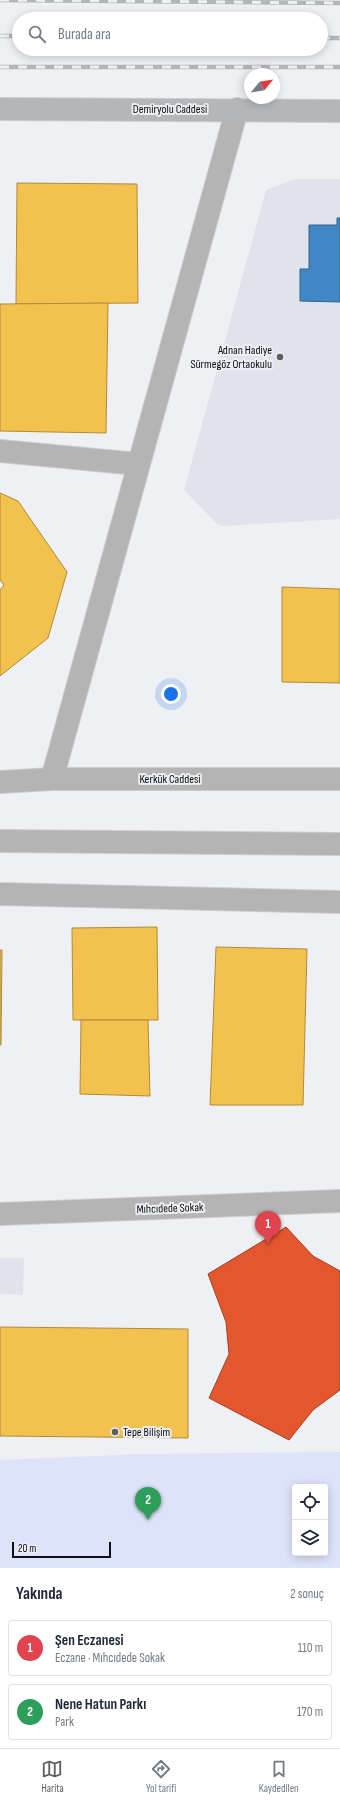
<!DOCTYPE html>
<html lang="tr">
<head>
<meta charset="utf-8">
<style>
  :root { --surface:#fff; --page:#f6f6f7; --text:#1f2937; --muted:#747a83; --line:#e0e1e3; --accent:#5d5e60 }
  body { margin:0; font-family:"Sofia Sans Condensed",sans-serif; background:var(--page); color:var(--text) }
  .controls { position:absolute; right:12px; bottom:12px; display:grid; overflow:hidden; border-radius:4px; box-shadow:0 2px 10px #0003 }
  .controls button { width:36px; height:36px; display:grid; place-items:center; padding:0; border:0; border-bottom:1px solid var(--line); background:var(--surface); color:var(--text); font:20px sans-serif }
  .compass { position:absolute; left:244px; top:68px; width:36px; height:36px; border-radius:50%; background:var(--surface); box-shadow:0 2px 10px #0003; rotate:60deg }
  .scale { position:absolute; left:12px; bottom:10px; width:99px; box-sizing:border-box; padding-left:4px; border:2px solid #0e0f11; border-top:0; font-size:11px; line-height:14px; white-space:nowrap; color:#0e0f11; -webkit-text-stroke:3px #edeff5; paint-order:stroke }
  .you { position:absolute; left:171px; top:694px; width:14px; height:14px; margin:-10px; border:3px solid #fff; border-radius:50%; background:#1a73e8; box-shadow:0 0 0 6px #1a73e833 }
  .badge { display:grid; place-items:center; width:26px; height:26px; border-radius:50%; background:var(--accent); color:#fff; font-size:13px; font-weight:700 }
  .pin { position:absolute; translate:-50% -33px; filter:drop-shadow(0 1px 2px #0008) }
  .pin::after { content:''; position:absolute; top:21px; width:14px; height:12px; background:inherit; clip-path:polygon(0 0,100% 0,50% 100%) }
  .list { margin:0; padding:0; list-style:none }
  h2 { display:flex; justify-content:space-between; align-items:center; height:52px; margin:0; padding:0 16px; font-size:17px }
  h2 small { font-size:13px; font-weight:400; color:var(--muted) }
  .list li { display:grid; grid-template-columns:26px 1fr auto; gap:12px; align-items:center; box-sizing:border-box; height:56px; margin:0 8px 8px; padding:0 8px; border:1px solid var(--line); border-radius:4px }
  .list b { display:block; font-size:15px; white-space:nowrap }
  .list p { margin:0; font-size:13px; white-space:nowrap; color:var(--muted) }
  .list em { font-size:13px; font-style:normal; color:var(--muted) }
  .icon { flex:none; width:22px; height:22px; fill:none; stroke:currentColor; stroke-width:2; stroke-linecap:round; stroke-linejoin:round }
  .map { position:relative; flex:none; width:340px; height:1568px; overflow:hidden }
  .search { position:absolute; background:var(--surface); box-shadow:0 2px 10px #0003; left:12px; right:12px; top:12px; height:44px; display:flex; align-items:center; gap:10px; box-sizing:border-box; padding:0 14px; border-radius:22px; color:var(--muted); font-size:15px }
  .sheet { height:180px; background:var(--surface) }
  nav { display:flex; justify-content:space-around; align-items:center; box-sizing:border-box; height:56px; border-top:1px solid var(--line); background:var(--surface); font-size:11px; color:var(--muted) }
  nav a { display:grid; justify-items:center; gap:2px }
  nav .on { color:var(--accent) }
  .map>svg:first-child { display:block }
  .built { fill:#e0e3eb }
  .green { fill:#dde3fa; fill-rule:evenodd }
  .homes { fill:#f2c14e; stroke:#ae8c3c }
  .shops { fill:#e4572e; stroke:#a44125 }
  .schools { fill:#3f88c5; stroke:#30648f }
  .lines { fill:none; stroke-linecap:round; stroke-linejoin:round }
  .minor-casing { stroke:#ccccce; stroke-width:24 }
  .major-casing { stroke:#ccccce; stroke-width:24 }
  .minor { stroke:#b3b4b3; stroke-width:22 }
  .major { stroke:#b4b6b7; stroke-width:22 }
  .rail-casing { stroke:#b4b5b7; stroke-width:4.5 }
  .rail { stroke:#edeff5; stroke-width:3; stroke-dasharray:9; stroke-linecap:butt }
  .poi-dot { fill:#5d5e60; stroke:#edeff5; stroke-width:1.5 }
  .labels { text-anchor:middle; stroke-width:4; stroke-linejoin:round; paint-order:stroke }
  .street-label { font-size:12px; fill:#0e0f11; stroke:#edeff5 }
  .poi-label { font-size:12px; fill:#0e0f11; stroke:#edeff5; text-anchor:end }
</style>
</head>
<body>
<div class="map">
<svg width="340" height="1568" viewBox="0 0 340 1568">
  <rect width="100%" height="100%" fill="#eff0f3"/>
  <!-- built -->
  <g class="built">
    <polygon points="295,179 340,179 340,519 223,526 217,524 184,490 266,190"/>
    <polygon points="0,1258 24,1258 23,1295 0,1294"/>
  </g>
  <!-- green -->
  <path class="green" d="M340,1452V1568H0V1460L141,1454ZM295,1487H325V1553H295Z"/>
  <!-- homes -->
  <g class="homes">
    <polygon points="17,183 137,184 138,303 16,304"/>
    <polygon points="108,303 106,433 0,431 0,304"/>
    <polygon points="0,493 18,501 67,572 48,638 0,676 0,590 4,585 0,580"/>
    <polygon points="282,587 340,589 340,683 282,682"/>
    <polygon points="157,927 158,1020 73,1020 72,928"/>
    <polygon points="216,947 307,949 303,1105 210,1105"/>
    <polygon points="0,950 2,950 1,1045 0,1045"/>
    <polygon points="81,1020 148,1020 150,1096 80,1094"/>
    <polygon points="0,1327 188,1329 188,1438 0,1436"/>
  </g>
  <!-- shops -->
  <polygon class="shops" points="286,1227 313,1256 340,1271 340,1390 313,1410 289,1440 209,1398 229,1354 226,1322 208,1274"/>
  <!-- schools -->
  <polygon class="schools" points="337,218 340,218 340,302 300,301 300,269 309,269 309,225 337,225"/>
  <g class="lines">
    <defs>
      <g id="minor">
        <polyline points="0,451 138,464"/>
        <polyline points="52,779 237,109"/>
        <polyline points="0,782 52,779 340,779"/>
        <polyline points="0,841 340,844"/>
        <polyline points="0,894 340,902"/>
        <polyline points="0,1214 340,1201"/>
      </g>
      <polyline id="major" points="0,109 340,111"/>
    </defs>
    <!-- minor casing -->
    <use href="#minor" class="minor-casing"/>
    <!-- major casing -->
    <use href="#major" class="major-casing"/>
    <!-- minor -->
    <use href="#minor" class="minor"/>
    <!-- major -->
    <use href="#major" class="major"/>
    <defs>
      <g id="rail">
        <polyline points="0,0 340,3"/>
        <polyline points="0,36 19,36"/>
        <polyline points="321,38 340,38"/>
        <polyline points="0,67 340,67"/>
      </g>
    </defs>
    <!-- rail casing -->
    <use href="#rail" class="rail-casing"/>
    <!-- rail -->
    <use href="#rail" class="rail"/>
  </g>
  <!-- markers -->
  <g class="poi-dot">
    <circle cx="280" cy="357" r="4"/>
    <circle cx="115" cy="1432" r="4"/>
  </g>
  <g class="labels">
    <!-- street labels -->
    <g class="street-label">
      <text x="170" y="113">Demiryolu Caddesi</text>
      <text x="170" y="783">Kerkük Caddesi</text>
      <text transform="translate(170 1208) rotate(-2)" y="4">Mıhcıdede Sokak</text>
    </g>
    <!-- poi labels -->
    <g class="poi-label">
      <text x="272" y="354">Adnan Hadiye<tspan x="272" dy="14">Sürmegöz Ortaokulu</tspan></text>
      <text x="123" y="1436" text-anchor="start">Tepe Bilişim</text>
    </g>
  </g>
</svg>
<div class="controls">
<button><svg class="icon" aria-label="locate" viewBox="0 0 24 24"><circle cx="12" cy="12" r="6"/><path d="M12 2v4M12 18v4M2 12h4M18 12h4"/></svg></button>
<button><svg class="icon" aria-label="layers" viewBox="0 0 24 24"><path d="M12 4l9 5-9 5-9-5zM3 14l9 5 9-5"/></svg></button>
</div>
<svg class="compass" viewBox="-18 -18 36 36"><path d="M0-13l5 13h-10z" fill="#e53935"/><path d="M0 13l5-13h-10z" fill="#747a83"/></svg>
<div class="scale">20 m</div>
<div class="you"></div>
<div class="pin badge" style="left:268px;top:1244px;background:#e0444e">1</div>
<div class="pin badge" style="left:148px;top:1520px;background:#2e9e5b">2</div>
<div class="search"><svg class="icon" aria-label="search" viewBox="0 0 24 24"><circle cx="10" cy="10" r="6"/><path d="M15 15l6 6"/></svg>Burada ara</div>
</div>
<section class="sheet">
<h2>Yakında<small>2 sonuç</small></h2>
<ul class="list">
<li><span class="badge" style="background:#e0444e">1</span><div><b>Şen Eczanesi</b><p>Eczane · Mıhcıdede Sokak</p></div><em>110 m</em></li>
<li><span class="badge" style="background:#2e9e5b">2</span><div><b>Nene Hatun Parkı</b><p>Park</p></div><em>170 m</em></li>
</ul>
</section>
<nav>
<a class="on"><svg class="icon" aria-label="map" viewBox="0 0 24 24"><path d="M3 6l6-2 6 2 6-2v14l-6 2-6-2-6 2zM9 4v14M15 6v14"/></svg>Harita</a>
<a><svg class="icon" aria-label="directions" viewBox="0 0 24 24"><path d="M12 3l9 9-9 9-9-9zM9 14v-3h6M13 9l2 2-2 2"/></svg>Yol tarifi</a>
<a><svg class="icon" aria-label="saved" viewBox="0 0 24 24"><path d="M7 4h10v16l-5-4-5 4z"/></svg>Kaydedilen</a>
</nav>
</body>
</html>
